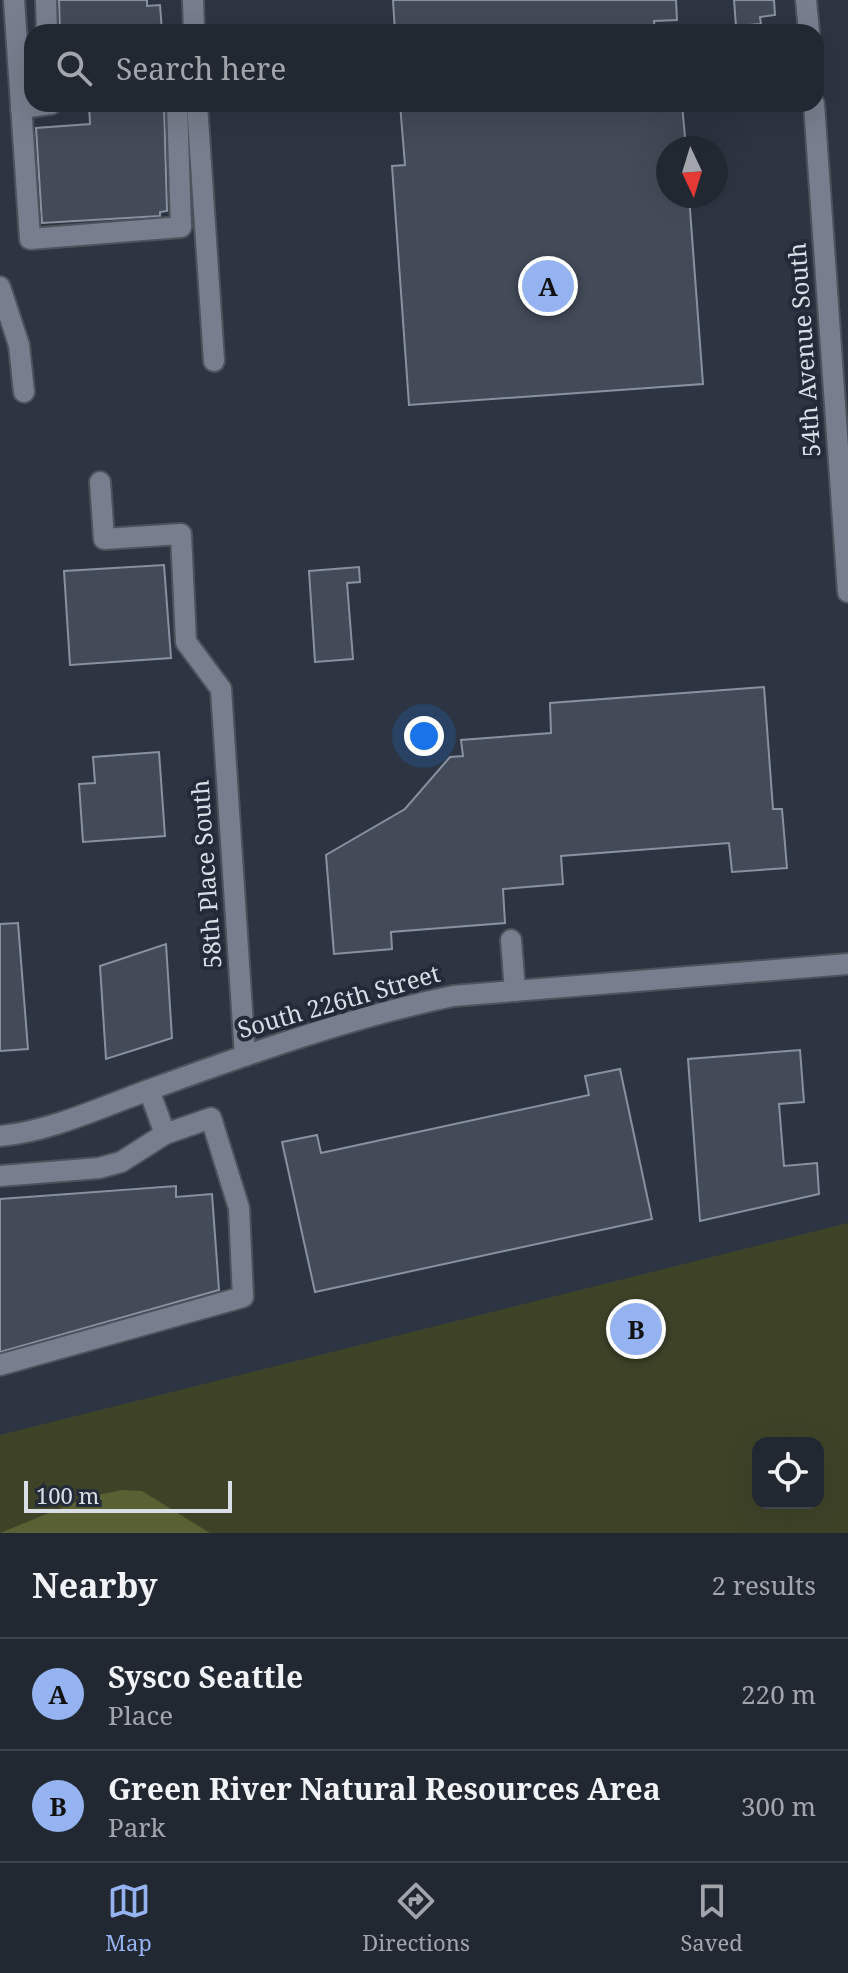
<!DOCTYPE html>
<html lang="en">
<head>
<meta charset="utf-8">
<style>
  :root { --surface:#222832; --page:#2a303a; --text:#f1f3f6; --muted:#a2a6ac; --line:#3f444d; --accent:#95b2f1 }
  body { margin:0; font-family:"Noto Serif",serif; background:var(--page); color:var(--text) }
  .controls { position:absolute; right:24px; bottom:24px; display:grid; overflow:hidden; border-radius:16px; box-shadow:0 8px 32px #0002 }
  .controls button { width:72px; height:72px; display:grid; place-items:center; padding:0; border:0; border-bottom:2px solid var(--line); background:var(--surface); color:var(--text); font:40px sans-serif }
  .compass { position:absolute; left:656px; top:136px; width:72px; height:72px; border-radius:50%; background:var(--surface); box-shadow:0 8px 32px #0002; rotate:176deg }
  .scale { position:absolute; left:24px; bottom:20px; width:208px; box-sizing:border-box; padding-left:8px; border:4px solid #dadfe7; border-top:0; font-size:22px; line-height:28px; white-space:nowrap; color:#dadfe7; -webkit-text-stroke:6px #242b38; paint-order:stroke }
  .you { position:absolute; left:424px; top:736px; width:28px; height:28px; margin:-20px; border:6px solid #fff; border-radius:50%; background:#1a73e8; box-shadow:0 0 0 12px #1a73e833 }
  .badge { display:grid; place-items:center; width:52px; height:52px; border-radius:50%; background:var(--accent); color:#111; font-size:26px; font-weight:700 }
  .pin { position:absolute; translate:-50% -50%; border:4px solid #fff; box-shadow:0 2px 8px #0006 }
  .list { margin:0; padding:0; list-style:none }
  h2 { display:flex; justify-content:space-between; align-items:center; height:104px; margin:0; padding:0 32px; font-size:34px }
  h2 small { font-size:26px; font-weight:400; color:var(--muted) }
  .list li { display:grid; grid-template-columns:52px 1fr auto; gap:24px; align-items:center; box-sizing:border-box; height:112px; padding:0 32px; border-top:2px solid var(--line) }
  .list b { display:block; font-size:30px; white-space:nowrap }
  .list p { margin:0; font-size:26px; white-space:nowrap; color:var(--muted) }
  .list em { font-size:26px; font-style:normal; color:var(--muted) }
  .icon { flex:none; width:44px; height:44px; fill:none; stroke:currentColor; stroke-width:2; stroke-linecap:round; stroke-linejoin:round }
  .map { position:relative; flex:none; width:848px; height:1533px; overflow:hidden }
  .search { position:absolute; background:var(--surface); box-shadow:0 8px 32px #0002; left:24px; right:24px; top:24px; height:88px; display:flex; align-items:center; gap:20px; box-sizing:border-box; padding:0 28px; border-radius:24px; color:var(--muted); font-size:30px }
  .sheet { height:328px; background:var(--surface) }
  nav { display:flex; justify-content:space-around; align-items:center; box-sizing:border-box; height:112px; border-top:2px solid var(--line); background:var(--surface); font-size:22px; color:var(--muted) }
  nav a { display:grid; justify-items:center; gap:4px }
  nav .on { color:var(--accent) }
  .map>svg:first-child { display:block }
  .green { fill:#3e4328; fill-rule:evenodd }
  .water { fill:#586034 }
  .building { fill:#434b58; stroke:#8891a0; stroke-width:2 }
  .lines { fill:none; stroke-linecap:round; stroke-linejoin:round }
  .minor-casing { stroke:#4d535d; stroke-width:24 }
  .minor { stroke:#777f8e; stroke-width:20 }
  .labels { text-anchor:middle; stroke-width:8; stroke-linejoin:round; paint-order:stroke }
  .street-label { font-size:24px; fill:#dadfe7; stroke:#242b38 }
</style>
</head>
<body>
<div class="map">
<svg width="848" height="1533" viewBox="0 0 848 1533">
  <rect width="100%" height="100%" fill="#2e3542"/>
  <!-- green -->
  <path class="green" d="M848,1223V1533H0V1435ZM758,1443H818V1503H758Z"/>
  <!-- water -->
  <polygon class="water" points="122,1490 142,1491 210,1533 0,1533 88,1497"/>
  <!-- building -->
  <g class="building">
    <polygon points="59,0 147,0 147,6 160,5 162,32 60,32"/>
    <polygon points="393,0 676,0 677,20 654,21 655,32 395,32"/>
    <polygon points="734,0 774,0 775,15 760,17 761,24 736,26"/>
    <polygon points="89,104 164,104 167,211 160,212 160,216 42,223 36,128 90,124"/>
    <polygon points="400,104 682,104 686,148 668,148 668,196 689,196 703,384 409,405 392,166 405,165"/>
    <polygon points="164,565 171,658 70,665 64,571"/>
    <polygon points="359,567 360,582 347,583 353,659 315,662 309,571"/>
    <polygon points="764,687 773,809 782,809 787,868 732,872 729,843 561,856 563,884 503,889 505,923 391,932 392,949 334,954 326,855 405,809 450,757 463,756 461,740 551,733 550,703"/>
    <polygon points="159,752 165,836 83,842 79,784 95,783 93,757"/>
    <polygon points="18,923 28,1049 0,1051 0,924"/>
    <polygon points="166,944 172,1038 106,1059 100,966"/>
    <polygon points="800,1050 804,1102 779,1104 784,1166 817,1163 819,1194 700,1221 688,1059"/>
    <polygon points="620,1069 652,1219 315,1292 282,1142 317,1135 321,1153 589,1095 585,1076"/>
    <polygon points="176,1186 176,1197 212,1194 219,1290 0,1352 0,1199"/>
  </g>
  <g class="lines">
    <defs>
      <g id="minor">
        <polyline points="14,0 30,239 181,227 177,104"/>
        <polyline points="46,0 47,32"/>
        <polyline points="193,0 194,32"/>
        <polyline points="806,0 809,32"/>
        <polyline points="197,104 214,361"/>
        <polyline points="814,104 848,592"/>
        <polyline points="21,108 51,104"/>
        <polyline points="0,287 19,345 24,392"/>
        <polyline points="100,482 104,539 181,534 186,642 221,689 245,1056"/>
        <polyline points="511,940 515,991"/>
        <path d="M0,1136C53,1131 106,1105 157,1087C254,1052 352,1017 453,996L848,964"/>
        <polyline points="0,1176 99,1168 121,1162 165,1134"/>
        <polyline points="0,1365 243,1297 239,1208 211,1118 165,1134 149,1090"/>
      </g>
    </defs>
    <!-- minor casing -->
    <use href="#minor" class="minor-casing"/>
    <!-- minor -->
    <use href="#minor" class="minor"/>
  </g>
  <g class="labels">
    <!-- street labels -->
    <g class="street-label">
      <text transform="translate(805 350) rotate(-94)" y="8">54th Avenue South</text>
      <text transform="translate(207 874) rotate(-94)" y="8">58th Place South</text>
      <text transform="translate(339 1002) rotate(-16)" y="8">South 226th Street</text>
    </g>
  </g>
</svg>
<div class="controls">
<button><svg class="icon" aria-label="locate" viewBox="0 0 24 24"><circle cx="12" cy="12" r="6"/><path d="M12 2v4M12 18v4M2 12h4M18 12h4"/></svg></button>
</div>
<svg class="compass" viewBox="-18 -18 36 36"><path d="M0-13l5 13h-10z" fill="#e53935"/><path d="M0 13l5-13h-10z" fill="#a2a6ac"/></svg>
<div class="scale">100 m</div>
<div class="you"></div>
<div class="pin badge" style="left:548px;top:286px">A</div>
<div class="pin badge" style="left:636px;top:1329px">B</div>
<div class="search"><svg class="icon" aria-label="search" viewBox="0 0 24 24"><circle cx="10" cy="10" r="6"/><path d="M15 15l6 6"/></svg>Search here</div>
</div>
<section class="sheet">
<h2>Nearby<small>2 results</small></h2>
<ul class="list">
<li><span class="badge">A</span><div><b>Sysco Seattle</b><p>Place</p></div><em>220 m</em></li>
<li><span class="badge">B</span><div><b>Green River Natural Resources Area</b><p>Park</p></div><em>300 m</em></li>
</ul>
</section>
<nav>
<a class="on"><svg class="icon" aria-label="map" viewBox="0 0 24 24"><path d="M3 6l6-2 6 2 6-2v14l-6 2-6-2-6 2zM9 4v14M15 6v14"/></svg>Map</a>
<a><svg class="icon" aria-label="directions" viewBox="0 0 24 24"><path d="M12 3l9 9-9 9-9-9zM9 14v-3h6M13 9l2 2-2 2"/></svg>Directions</a>
<a><svg class="icon" aria-label="saved" viewBox="0 0 24 24"><path d="M7 4h10v16l-5-4-5 4z"/></svg>Saved</a>
</nav>
</body>
</html>
